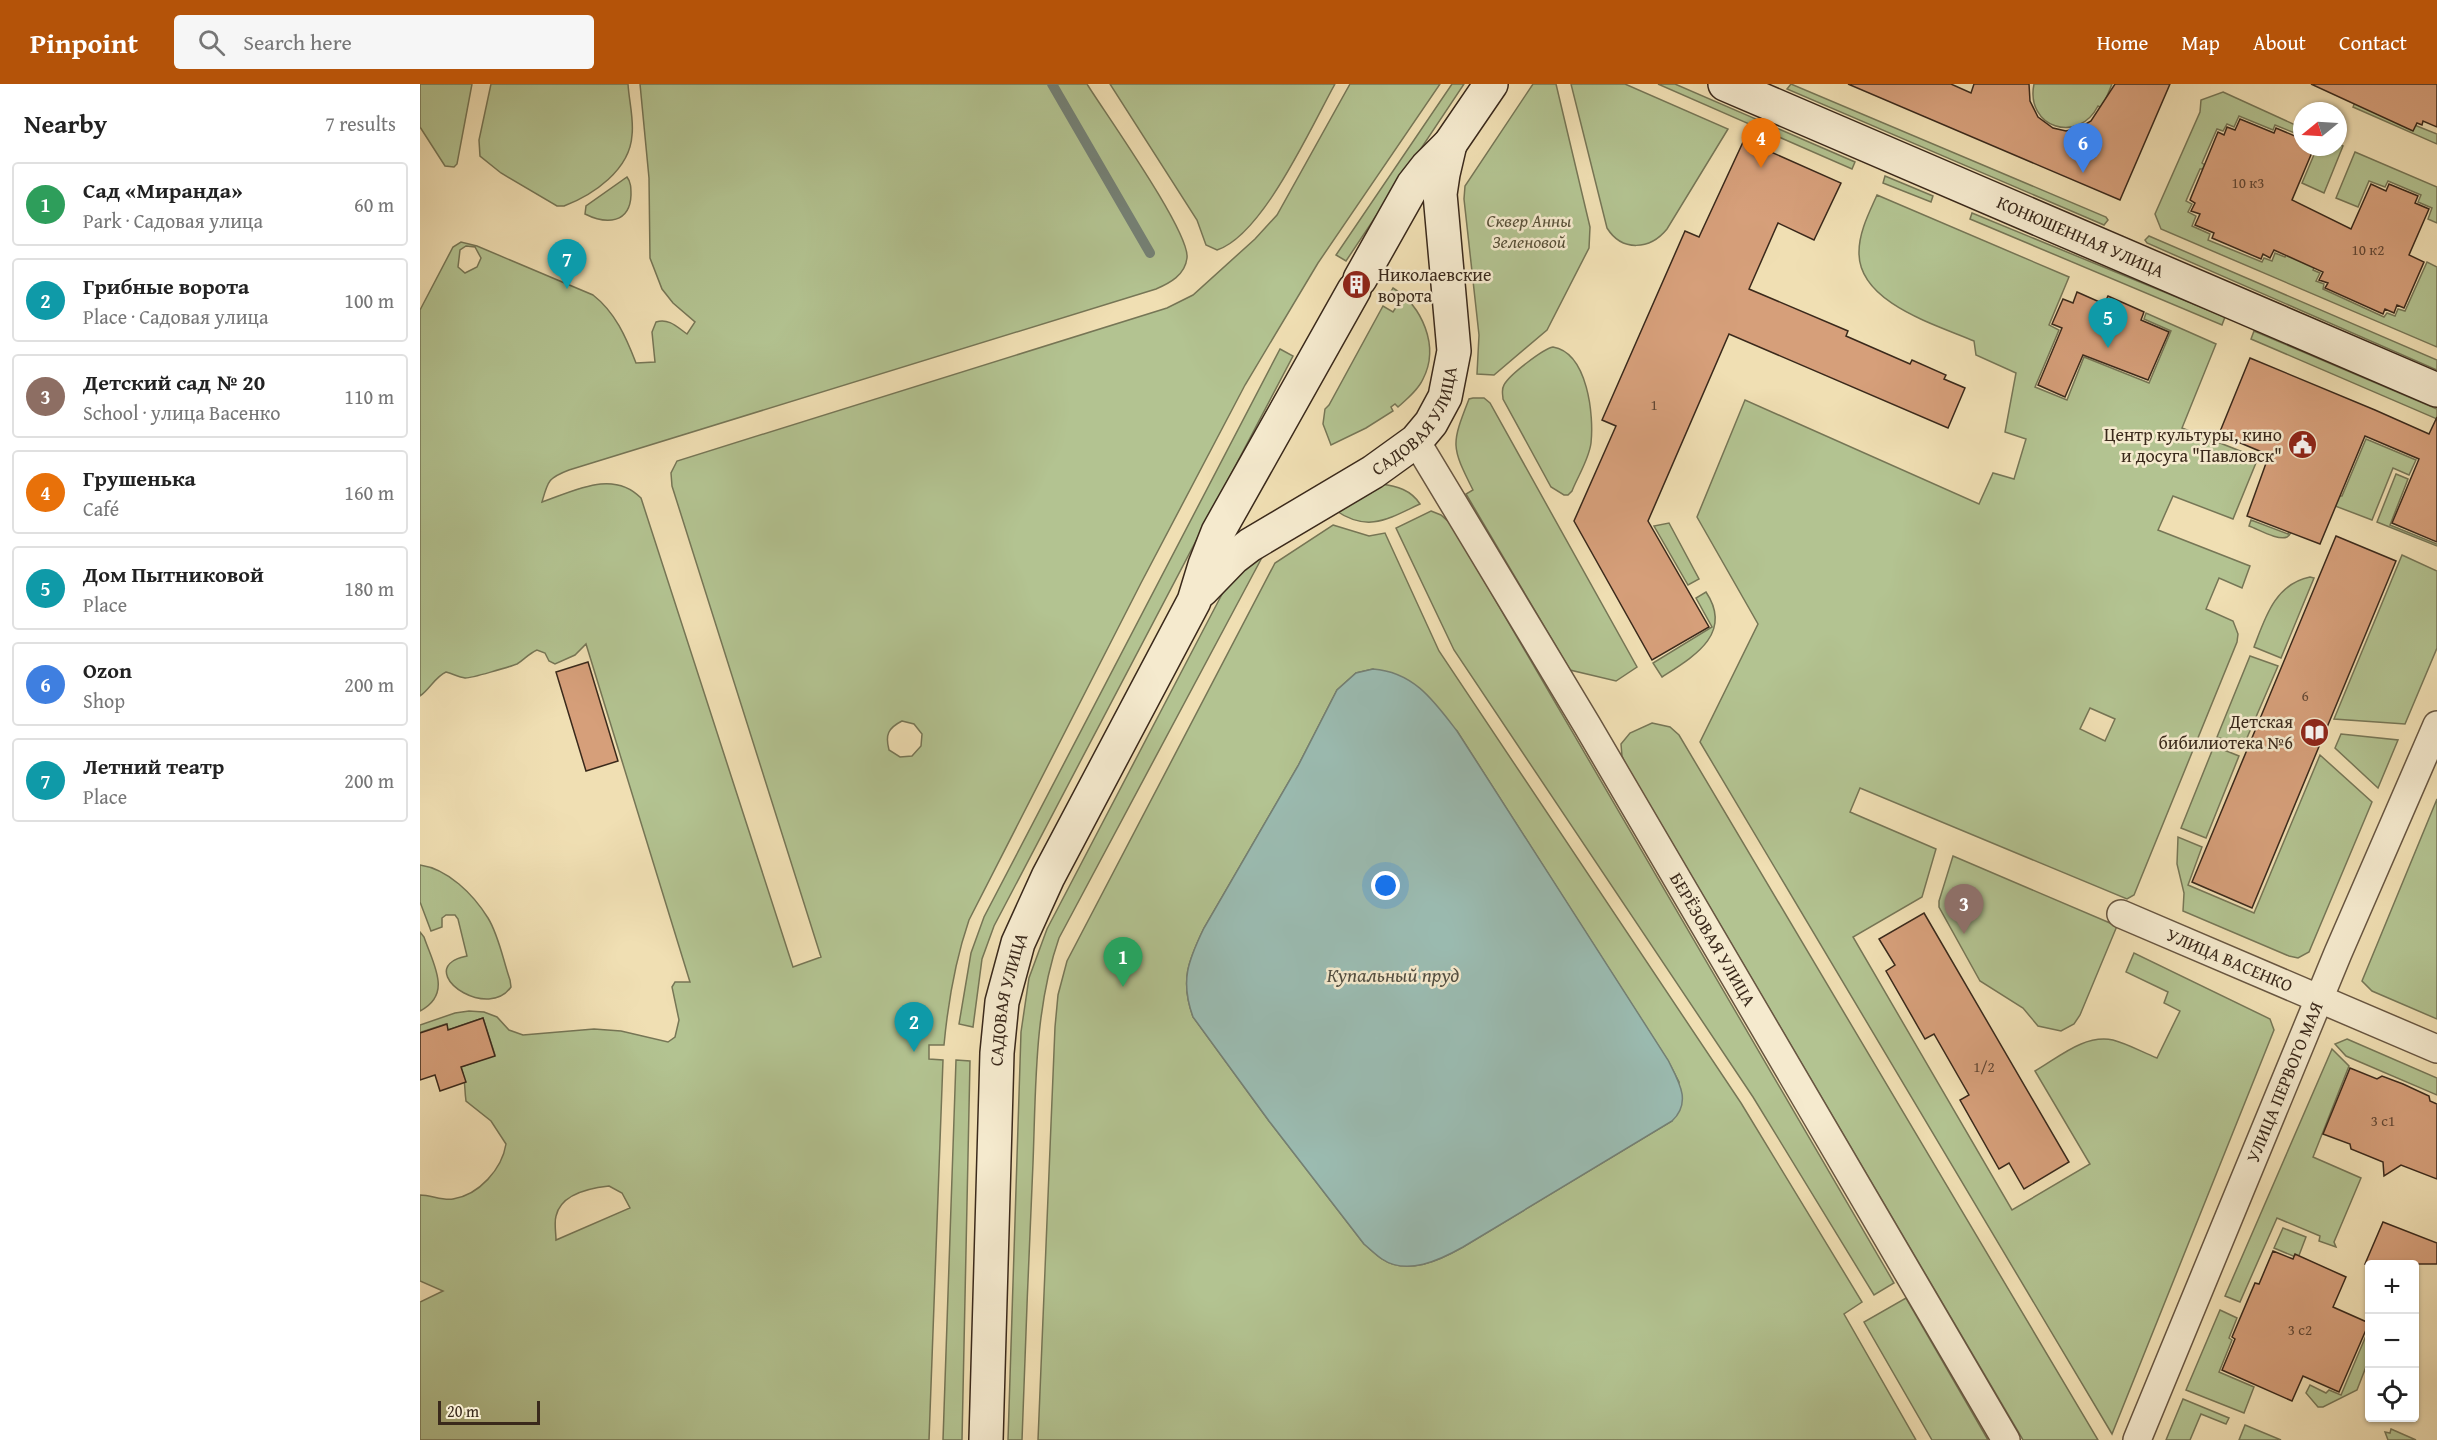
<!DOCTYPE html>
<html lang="en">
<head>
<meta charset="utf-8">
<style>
  :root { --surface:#fff; --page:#f6f6f6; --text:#222; --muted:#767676; --line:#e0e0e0; --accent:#b45309 }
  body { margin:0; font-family:"Gentium Book Plus",serif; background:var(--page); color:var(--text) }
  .controls { position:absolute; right:18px; bottom:18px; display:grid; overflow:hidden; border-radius:6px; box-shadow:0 2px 4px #0004 }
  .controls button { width:54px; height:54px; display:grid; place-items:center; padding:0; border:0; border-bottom:2px solid var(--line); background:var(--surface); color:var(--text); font:30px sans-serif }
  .compass { position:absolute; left:1873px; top:18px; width:54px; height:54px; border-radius:50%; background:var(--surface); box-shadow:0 2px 4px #0004; rotate:252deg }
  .scale { position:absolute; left:18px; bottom:15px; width:102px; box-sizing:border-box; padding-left:6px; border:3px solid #3a291b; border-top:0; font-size:16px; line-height:21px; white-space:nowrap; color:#3a291b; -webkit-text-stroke:4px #f5eace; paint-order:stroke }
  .you { position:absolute; left:966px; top:802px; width:21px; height:21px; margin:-15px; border:4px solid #fff; border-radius:50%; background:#1a73e8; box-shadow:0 0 0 9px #1a73e833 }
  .badge { display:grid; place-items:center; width:39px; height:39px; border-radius:50%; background:var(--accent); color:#fff; font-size:20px; font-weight:700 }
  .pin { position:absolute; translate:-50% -50px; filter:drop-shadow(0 2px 3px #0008) }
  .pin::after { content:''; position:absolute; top:32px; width:21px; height:18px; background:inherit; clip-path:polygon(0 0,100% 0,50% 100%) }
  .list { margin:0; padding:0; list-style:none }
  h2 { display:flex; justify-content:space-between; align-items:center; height:78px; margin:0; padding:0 24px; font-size:26px }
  h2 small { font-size:20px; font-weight:400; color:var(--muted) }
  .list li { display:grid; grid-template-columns:39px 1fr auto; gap:18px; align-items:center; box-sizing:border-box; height:84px; margin:0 12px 12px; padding:0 12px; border:2px solid var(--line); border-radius:6px }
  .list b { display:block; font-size:22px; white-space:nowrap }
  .list p { margin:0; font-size:20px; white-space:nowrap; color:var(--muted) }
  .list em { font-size:20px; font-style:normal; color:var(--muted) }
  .icon { flex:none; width:33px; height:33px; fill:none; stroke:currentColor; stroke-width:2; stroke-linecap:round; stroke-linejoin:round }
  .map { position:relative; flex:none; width:2017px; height:1356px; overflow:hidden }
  header { display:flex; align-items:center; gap:36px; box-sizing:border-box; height:84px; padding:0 30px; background:var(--accent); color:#fff }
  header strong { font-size:28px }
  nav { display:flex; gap:33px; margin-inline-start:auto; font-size:21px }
  .search { width:420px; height:54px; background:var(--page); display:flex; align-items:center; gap:15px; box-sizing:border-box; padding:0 21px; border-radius:6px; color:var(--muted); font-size:22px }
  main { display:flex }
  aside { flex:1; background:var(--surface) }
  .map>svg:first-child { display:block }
  .green { fill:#b3c391; stroke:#767656; stroke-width:1.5; fill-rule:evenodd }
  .water { fill:#9bbcb2; stroke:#748176; stroke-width:1.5 }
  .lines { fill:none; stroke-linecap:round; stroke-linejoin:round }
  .stream { stroke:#748176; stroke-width:10 }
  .building { fill:#d69f7a; stroke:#3a291b; stroke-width:1.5 }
  .street-casing { stroke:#685641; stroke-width:30 }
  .secondary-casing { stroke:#3a291b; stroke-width:36 }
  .street { stroke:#f5eace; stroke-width:27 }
  .secondary { stroke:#f5eace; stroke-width:33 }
  .labels { text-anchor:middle; stroke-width:5; stroke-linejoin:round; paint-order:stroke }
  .number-label { font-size:15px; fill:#614633 }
  .park-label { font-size:18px; font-style:italic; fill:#585038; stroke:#f5eace }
  .street-label { font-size:18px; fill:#3a291b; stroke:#f5eace }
  .poi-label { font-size:18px; fill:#3a291b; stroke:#f5eace; text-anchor:end }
  .water-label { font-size:20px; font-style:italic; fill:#524e41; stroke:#f5eace }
</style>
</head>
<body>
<header>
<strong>Pinpoint</strong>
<div class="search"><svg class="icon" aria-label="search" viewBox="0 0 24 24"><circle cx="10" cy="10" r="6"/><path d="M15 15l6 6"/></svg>Search here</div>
<nav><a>Home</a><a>Map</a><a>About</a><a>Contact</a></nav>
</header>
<main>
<aside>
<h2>Nearby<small>7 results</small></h2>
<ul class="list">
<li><span class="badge" style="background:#2e9e5b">1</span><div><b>Сад «Миранда»</b><p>Park · Садовая улица</p></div><em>60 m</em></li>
<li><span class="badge" style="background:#0f9aa8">2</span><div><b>Грибные ворота</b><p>Place · Садовая улица</p></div><em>100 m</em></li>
<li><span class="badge" style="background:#8d6e63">3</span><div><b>Детский сад № 20</b><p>School · улица Васенко</p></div><em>110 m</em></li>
<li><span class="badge" style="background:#e8710a">4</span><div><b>Грушенька</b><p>Café</p></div><em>160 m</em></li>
<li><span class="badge" style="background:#0f9aa8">5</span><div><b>Дом Пытниковой</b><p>Place</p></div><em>180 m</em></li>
<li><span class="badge" style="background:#3f7fe0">6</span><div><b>Ozon</b><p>Shop</p></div><em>200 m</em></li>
<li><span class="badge" style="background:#0f9aa8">7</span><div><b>Летний театр</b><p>Place</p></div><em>200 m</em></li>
</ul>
</aside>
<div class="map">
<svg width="2017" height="1356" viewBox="0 0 2017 1356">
  <rect width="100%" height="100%" fill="#f0dfb3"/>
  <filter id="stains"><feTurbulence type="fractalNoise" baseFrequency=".00333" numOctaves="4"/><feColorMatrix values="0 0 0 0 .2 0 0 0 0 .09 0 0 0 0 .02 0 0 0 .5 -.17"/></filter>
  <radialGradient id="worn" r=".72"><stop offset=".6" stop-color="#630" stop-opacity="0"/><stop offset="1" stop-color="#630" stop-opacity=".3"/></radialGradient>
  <!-- green -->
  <g class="green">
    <polygon points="0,0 52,0 37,80 34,83 25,82 0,43"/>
    <path d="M71,0H208C209,17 214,35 212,51C210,86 173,111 144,122H137L81,89L60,72L59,56Z"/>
    <path d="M220,0H667C685,29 770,148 767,174C765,191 750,199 736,205L149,386C128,394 128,397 122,418C154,407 193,385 221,414L373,883L401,873L252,402L251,389L257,377L747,224L773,211L835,155L857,131L930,0H1020L898,179L825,301L721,499L549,836C535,877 528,918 524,961H509V975L523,976L509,1356H0V1218L23,1207L0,1197V1111C11,1111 23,1117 33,1115C59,1111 82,1085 86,1060L71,1037L46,1017C44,1003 46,997 41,983L75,971L63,934L28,946L26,940L1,948L0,955V941L35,929L49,927L64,928L77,933L89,946L103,951L174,945L201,947L248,958L255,953L259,936L252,903L255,898H270L166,560L155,571L135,580L129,577L125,569L117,566C108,570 104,576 97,580C92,582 49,595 45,594C39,593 33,590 26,588C15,593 10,605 0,612V226L33,163L41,158L57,162L173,211C195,228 206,253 216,279L235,278L232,248L236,238C249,234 257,243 267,250L275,238L253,219L242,205L230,174L229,94ZM46,162L55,163L61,174L57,183L45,189L38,183L40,166ZM482,637L494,640L502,650L501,662L492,672L480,673L469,666C465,651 468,644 482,637ZM189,1102L202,1109L210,1124L136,1156C136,1149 134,1139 136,1132C141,1110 170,1104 189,1102Z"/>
    <path d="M690,0H915C891,43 843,151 797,166L786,161L777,136Z"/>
    <polygon points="1032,0 1044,0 926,177 916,171"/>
    <polygon points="1113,0 1136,0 1170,143 1169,164 1127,246 1074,291 1057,290 1059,251 1044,115 1045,102"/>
    <path d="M1151,0H1205L1308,45L1247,145C1230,166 1202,168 1187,144Z"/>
    <polygon points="1238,0 1255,0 1435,78 1432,85"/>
    <polygon points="1371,0 1686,133 1688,136 1684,141 1367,5"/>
    <path d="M1614,0H1692L1682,24L1678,22C1658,61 1605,43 1614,0Z"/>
    <polygon points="1803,8 1882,44 1882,52 1855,41 1853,46 1819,32 1814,43 1807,40 1803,47 1797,45 1782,79 1785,81 1783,85 1780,85 1766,117 1772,120 1768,128 1776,132 1772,142 1790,150 1788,156 1842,178 1844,174 1852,177 1855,169 1865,173 1886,127 1913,139 1893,186 1900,189 1896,197 1904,200 1903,205 1964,233 1967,229 1975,232 1978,225 1985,227 2007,178 2017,183 2017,263 1741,145 1735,130 1780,28 1781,16"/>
    <polygon points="1938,11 1967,30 2017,50 2017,60 1933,23"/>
    <polygon points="1918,60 1923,62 1904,109 1882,99 1896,66 1892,63 1918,63"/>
    <polygon points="1935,68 2017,103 2017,139 2008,135 2012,124 1998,118 2001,111 1968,97 1965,103 1949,97 1938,123 1916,114"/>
    <polygon points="1465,92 1513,112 1511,118 1463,99"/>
    <path d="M207,93C211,98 211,104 211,111C210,139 187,141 165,130L166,122Z"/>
    <path d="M1457,111L1649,193L1629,241L1639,246L1615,303L1647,316L1664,273L1729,299L1751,247L1724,235L1726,229L1796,260L1762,344L1838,374L1813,435L1753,412L1738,446L1830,482L1822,504L1799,494L1786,525L1813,537L1818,550L1817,558L1714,811L1707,815L1440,704L1430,728L1516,765L1502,813L1433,853L1592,1126L1670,1080L1615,987C1638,974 1664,950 1693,956C1708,960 1722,968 1737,974L1760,927L1744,919L1748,908L1706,888L1714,869L1850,935L1854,946L1692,1350L1280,658L1338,540L1277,433L1325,316L1559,420L1573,389L1594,395L1606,355L1585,348L1596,289L1556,271L1554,257C1517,241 1438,219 1439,168C1439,148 1449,129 1457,111ZM1670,624L1695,635L1685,657L1660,645Z"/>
    <polygon points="1552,129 1805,233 1802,241 1550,135"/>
    <polygon points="1729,152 2017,276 2017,286 1727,159 1725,156"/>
    <path d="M973,204C1002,222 1020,262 1003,295C998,306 987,315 978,323L975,320L971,323L973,327L946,344L911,361L903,340L905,325L909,321L963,222L973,228L980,217L969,211Z"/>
    <polygon points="1834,247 2017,325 2017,335 1831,255"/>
    <path d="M1133,263C1168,269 1174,332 1171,359C1169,375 1158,392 1152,407L1148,411H1144L1131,403L1083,315C1083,311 1081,306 1084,301C1089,291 1123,265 1133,263Z"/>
    <polygon points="860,265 873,272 574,842 562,875 553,943 539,940 551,869 564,833"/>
    <path d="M1053,314H1064L1070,319L1217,583L1196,597L1150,586L1046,410L1053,406C1031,362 1031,361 1049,315Z"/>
    <path d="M1946,355L1996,376L1989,391L1973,384L1952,436L1910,420L1879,431C1876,437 1873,450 1867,453C1858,457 1838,445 1829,442L1831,436L1868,450L1882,411L1922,412Z"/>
    <polygon points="1976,390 1988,395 1970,441 2017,460 2017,462 1957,438"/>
    <path d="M961,400C977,402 991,406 1000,420C968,435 948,449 915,426Z"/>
    <polygon points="1011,427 1021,431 1031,440 1474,1199 1454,1211 1333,1013 1034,566 976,444"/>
    <polygon points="1249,439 1279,495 1268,501 1234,442"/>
    <path d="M913,441L949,452L965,449L1019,567L1321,1019L1442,1218L1424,1230L1496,1356H618L635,943L638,911L647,877L855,479ZM953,585L1037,647L1248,977L1259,998L1252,1037L1043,1163C1020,1176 987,1192 962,1175C956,1171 950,1165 944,1160L849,1037L773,933C760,897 768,877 784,844L878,682L917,606L936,589Z"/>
    <path d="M846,466L639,854C614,926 616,1003 613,1079C609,1171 605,1264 602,1356H588L601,948L609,894L627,845L800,514L814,488Z"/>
    <polygon points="1982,471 2017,487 2017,564 1985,640 1914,635"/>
    <path d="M1890,493L1894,494L1861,574L1834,563C1845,534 1855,500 1890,493Z"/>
    <path d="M1286,508C1314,550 1273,573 1242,593L1233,579L1292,543L1276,514Z"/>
    <polygon points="1830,572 1858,582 1823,663 1797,653"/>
    <polygon points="1232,639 1250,643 1259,651 1678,1356 1603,1356 1205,679 1202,672 1201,660 1210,649"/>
    <polygon points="1921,650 1978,656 1958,704 1915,664"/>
    <polygon points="1794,662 1819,672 1786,754 1761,744"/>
    <polygon points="1900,671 1952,718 1889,868 1878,874 1869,872 1763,827 1764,809 1757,780 1758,753 1782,763 1768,801 1834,829"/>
    <polygon points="2017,715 2017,935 1952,907 1942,897"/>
    <polygon points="1533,772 1697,842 1660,931 1654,940 1641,947 1618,942 1603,924 1560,897 1519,823 1519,817"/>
    <path d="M0,781C28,785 53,810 68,834C79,852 83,876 90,896L91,903C69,935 6,895 33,877C37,874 43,873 47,872L38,835L35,831H26L22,834V843L11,847L0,818Z"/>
    <path d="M0,848L4,853C13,880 33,910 0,927Z"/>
    <polygon points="1927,955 2017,994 2017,1011 1926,972 1915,960"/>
    <polygon points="1912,965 1929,982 1893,1073 1941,1094 1914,1158 1916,1163 1899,1157 1900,1152 1857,1134 1820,1218 1805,1212"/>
    <polygon points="536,976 550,977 542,1356 523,1356"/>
    <polygon points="1863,1144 1886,1153 1878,1174 1854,1164"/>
    <polygon points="1486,1214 1568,1356 1512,1356 1444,1238"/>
    <polygon points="1800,1226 1817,1234 1809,1254 1812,1256 1799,1288 1834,1303 1824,1329 1766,1306"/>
    <polygon points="1948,1247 1949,1275 1937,1306 1903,1323 1898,1323 1886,1309 1890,1301 1906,1309 1909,1306 1921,1311"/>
    <polygon points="1763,1315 1809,1334 1806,1340 1781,1330 1770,1356 1746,1356"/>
    <polygon points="1825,1341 1861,1356 1819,1356"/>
    <polygon points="1971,1345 1996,1356 1968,1356 1965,1348 1970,1349"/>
  </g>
  <!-- water -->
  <path class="water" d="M953,585C994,588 1014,617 1037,647L1248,976C1259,998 1272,1018 1252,1037L1043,1163C1020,1176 987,1192 962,1175C956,1171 950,1165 944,1160L849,1037L773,933C760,897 768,877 784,844L878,682L917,606L936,589Z"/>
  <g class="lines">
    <!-- stream -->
    <polyline class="stream" points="632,0 730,169"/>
  </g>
  <!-- building -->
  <g class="building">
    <polygon points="1428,0 1531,0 1551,9 1554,0 1609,0 1610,17 1618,33 1633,44 1646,47 1659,44 1671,37 1695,0 1750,0 1700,116"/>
    <polygon points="1891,0 2017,0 2017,43 2003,37 2002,41 1997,39 1993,47"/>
    <polygon points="1820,35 1854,49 1856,44 1882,55 1882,63 1893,66 1872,116 1931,145 1951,100 1966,107 1969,100 1998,112 1995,119 2009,125 1989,171 2004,178 1984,224 1977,221 1974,229 1965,225 1963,230 1905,204 1908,199 1899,196 1903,188 1854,166 1850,174 1843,170 1841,175 1792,154 1794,149 1775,141 1780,130 1771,127 1775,119 1770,116 1798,48 1804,51 1807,43 1815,46"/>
    <polygon points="1324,56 1421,99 1394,156 1358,139 1329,205 1428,247 1426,252 1490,280 1492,276 1526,291 1524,295 1545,304 1528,344 1309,250 1228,437 1289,543 1232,576 1154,437 1196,342 1182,336 1265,147 1279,153"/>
    <polygon points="1657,208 1684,220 1688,212 1724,228 1721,236 1749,248 1728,296 1663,271 1645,313 1618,301 1642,244 1632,240 1643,215 1653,219"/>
    <polygon points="1830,274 1955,326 2009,350 2017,333 2017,458 1972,439 1999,375 1945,352 1900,460 1827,432 1849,371 1799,350"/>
    <polygon points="1916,452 1976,477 1832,824 1772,798"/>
    <polygon points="168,578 198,677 166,687 136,588"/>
    <polygon points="1504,829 1649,1078 1604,1105 1589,1079 1579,1085 1540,1016 1549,1011 1514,950 1505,955 1466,887 1475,881 1459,855"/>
    <polygon points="63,934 75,972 41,983 46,998 20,1007 15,991 0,996 0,949 27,940 28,946"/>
    <polygon points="1930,984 1957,995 1962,992 1983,1000 2009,1012 2010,1017 2017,1020 2017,1095 1981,1081 1964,1092 1963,1078 1931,1065 1930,1060 1903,1050"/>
    <polygon points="1963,1138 2017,1159 2017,1180 1945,1180"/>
    <polygon points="1853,1167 1873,1175 1875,1170 1926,1193 1913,1223 1949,1239 1919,1308 1883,1292 1872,1317 1802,1286 1815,1255 1812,1253 1835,1199 1839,1200"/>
  </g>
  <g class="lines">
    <defs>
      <g id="street">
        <path id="s1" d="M996,357L1167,641L1586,1356"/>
        <path id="s2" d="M1701,830L2017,965"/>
        <path id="s3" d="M1717,1356L1918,869L2017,641"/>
      </g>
      <g id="secondary">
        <path id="s4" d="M1305,0L2017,306"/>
        <polyline points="940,195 993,101 1007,83 1030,60 1071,0"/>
        <path id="s5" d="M782,506L813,474L830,461L953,388L996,357L1011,339L1025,313L1034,267L1020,110L1023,90L1030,60"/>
        <path id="s6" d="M566,1356L577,969L582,918L598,859L628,793L774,517L785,481L798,448L934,206"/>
      </g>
    </defs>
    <!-- street casing -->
    <use href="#street" class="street-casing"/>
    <!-- secondary casing -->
    <use href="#secondary" class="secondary-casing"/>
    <!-- street -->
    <use href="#street" class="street"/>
    <!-- secondary -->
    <use href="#secondary" class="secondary"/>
  </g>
  <!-- icons -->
  <defs>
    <symbol id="building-disc" viewBox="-11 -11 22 22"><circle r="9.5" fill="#8f2418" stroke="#f5eace"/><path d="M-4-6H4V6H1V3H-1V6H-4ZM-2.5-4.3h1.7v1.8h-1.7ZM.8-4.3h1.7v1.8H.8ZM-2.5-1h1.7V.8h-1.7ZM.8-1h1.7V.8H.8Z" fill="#fff"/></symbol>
    <symbol id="civic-disc" viewBox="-11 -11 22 22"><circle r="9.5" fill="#8f2418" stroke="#f5eace"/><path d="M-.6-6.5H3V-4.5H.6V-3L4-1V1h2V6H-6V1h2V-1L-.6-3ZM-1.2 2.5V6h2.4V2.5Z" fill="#fff"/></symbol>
    <symbol id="library-disc" viewBox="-11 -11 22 22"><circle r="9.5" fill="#8f2418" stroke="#f5eace"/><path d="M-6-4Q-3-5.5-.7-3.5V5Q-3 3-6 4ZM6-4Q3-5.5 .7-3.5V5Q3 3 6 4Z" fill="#fff"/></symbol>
  </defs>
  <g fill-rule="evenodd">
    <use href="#building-disc" x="920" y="184" width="33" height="33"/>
    <use href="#civic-disc" x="1866" y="344" width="33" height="33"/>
    <use href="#library-disc" x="1878" y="632" width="33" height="33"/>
  </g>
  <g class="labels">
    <!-- number labels -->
    <g class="number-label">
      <text x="1828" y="104">10 к3</text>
      <text x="1948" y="171">10 к2</text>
      <text x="1234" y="326">1</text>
      <text x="1885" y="617">6</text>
      <text x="1564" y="988">1/2</text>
      <text x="1963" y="1042">3 с1</text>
      <text x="1880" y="1251">3 с2</text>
    </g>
    <!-- park labels -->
    <g class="park-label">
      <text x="1109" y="143">Сквер Анны<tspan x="1109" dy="21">Зеленовой</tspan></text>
    </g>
    <!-- street labels -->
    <g class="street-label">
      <text dy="6" stroke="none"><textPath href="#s4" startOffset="387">КОНЮШЕННАЯ УЛИЦА</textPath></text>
      <text dy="6" stroke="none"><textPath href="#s5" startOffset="278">САДОВАЯ УЛИЦА</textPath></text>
      <text dy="6" stroke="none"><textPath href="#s1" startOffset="580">БЕРЁЗОВАЯ УЛИЦА</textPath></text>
      <text dy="6" stroke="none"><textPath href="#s2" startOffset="118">УЛИЦА ВАСЕНКО</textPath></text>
      <text dy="6" stroke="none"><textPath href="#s6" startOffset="442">САДОВАЯ УЛИЦА</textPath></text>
      <text dy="6" stroke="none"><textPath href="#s3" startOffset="387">УЛИЦА ПЕРВОГО МАЯ</textPath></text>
    </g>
    <!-- poi labels -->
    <g class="poi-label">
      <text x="958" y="197" text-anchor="start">Николаевские<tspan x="958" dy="21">ворота</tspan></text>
      <text x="1862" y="357">Центр культуры, кино<tspan x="1862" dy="21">и досуга "Павловск"</tspan></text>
      <text x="1873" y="644">Детская<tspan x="1873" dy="21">бибилиотека №6</tspan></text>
    </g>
    <!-- water labels -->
    <g class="water-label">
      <text x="973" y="898">Купальный пруд</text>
    </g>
  </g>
  <rect width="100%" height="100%" filter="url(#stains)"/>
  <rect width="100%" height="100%" fill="url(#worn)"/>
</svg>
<div class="controls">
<button>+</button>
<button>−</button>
<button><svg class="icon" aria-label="locate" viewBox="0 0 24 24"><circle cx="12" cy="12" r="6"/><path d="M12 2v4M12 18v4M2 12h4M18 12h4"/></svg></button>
</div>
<svg class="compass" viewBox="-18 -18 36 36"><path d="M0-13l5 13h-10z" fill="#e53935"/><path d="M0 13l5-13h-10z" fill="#767676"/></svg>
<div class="scale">20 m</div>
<div class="you"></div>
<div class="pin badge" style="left:703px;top:903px;background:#2e9e5b">1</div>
<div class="pin badge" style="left:494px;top:968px;background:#0f9aa8">2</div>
<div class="pin badge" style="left:1544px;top:850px;background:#8d6e63">3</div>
<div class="pin badge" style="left:1341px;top:84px;background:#e8710a">4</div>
<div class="pin badge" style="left:1688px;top:264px;background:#0f9aa8">5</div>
<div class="pin badge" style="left:1663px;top:89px;background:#3f7fe0">6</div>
<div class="pin badge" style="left:147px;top:205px;background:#0f9aa8">7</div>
</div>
</main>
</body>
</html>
